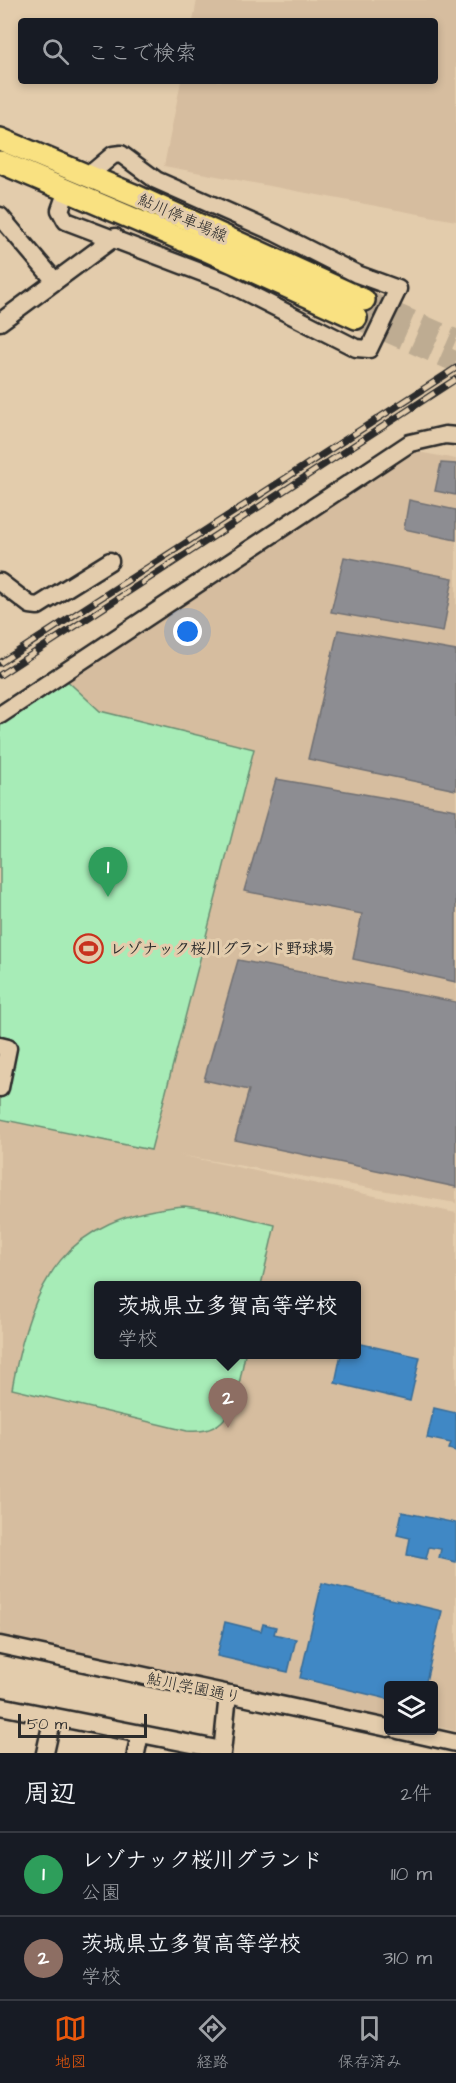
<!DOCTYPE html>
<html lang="ja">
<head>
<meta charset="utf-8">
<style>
  :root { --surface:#171b24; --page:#20242c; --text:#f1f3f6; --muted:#9ea1a6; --line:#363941; --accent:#ea580c }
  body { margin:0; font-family:"Architects Daughter","Klee One",sans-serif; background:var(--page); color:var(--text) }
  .controls { position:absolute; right:18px; bottom:18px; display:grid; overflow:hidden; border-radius:6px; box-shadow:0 3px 9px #0003 }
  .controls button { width:54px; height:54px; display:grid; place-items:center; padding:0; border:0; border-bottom:2px solid var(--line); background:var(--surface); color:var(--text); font:30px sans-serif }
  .scale { position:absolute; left:18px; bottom:15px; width:129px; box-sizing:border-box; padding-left:6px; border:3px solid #2b2b2b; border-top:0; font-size:16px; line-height:21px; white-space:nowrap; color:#2b2b2b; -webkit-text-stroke:4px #e3ccac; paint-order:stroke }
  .you { position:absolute; left:188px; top:632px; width:21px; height:21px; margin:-15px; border:4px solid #fff; border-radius:50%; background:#1a73e8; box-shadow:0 0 0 9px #1a73e833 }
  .badge { display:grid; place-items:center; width:39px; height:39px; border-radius:50%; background:var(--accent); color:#fff; font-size:20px; font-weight:700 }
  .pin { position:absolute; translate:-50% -50px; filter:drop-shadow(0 2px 3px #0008) }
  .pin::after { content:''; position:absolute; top:32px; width:21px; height:18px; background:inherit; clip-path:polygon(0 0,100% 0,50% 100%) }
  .popup { position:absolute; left:94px; top:1281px; width:267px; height:78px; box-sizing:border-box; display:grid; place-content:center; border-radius:6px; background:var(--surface); filter:drop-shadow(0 2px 4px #0005); font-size:20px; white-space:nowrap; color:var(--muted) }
  .popup b { font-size:22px; color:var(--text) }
  .popup::after { content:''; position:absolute; left:50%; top:100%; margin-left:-12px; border:12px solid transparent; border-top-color:var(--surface) }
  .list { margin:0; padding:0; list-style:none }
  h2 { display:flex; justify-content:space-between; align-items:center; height:78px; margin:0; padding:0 24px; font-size:26px }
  h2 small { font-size:20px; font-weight:400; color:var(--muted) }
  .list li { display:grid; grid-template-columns:39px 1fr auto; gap:18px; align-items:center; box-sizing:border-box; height:84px; padding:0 24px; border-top:2px solid var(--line) }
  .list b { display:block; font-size:22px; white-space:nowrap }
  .list p { margin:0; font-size:20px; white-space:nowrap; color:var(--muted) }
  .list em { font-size:20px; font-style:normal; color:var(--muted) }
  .icon { flex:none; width:33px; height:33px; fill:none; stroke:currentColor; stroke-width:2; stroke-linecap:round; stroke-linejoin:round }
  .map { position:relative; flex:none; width:456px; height:1753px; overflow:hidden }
  .search { position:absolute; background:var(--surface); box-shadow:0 3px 9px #0003; left:18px; right:18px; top:18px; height:66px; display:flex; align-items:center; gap:15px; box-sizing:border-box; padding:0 21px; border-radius:6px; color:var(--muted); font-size:22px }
  .sheet { height:246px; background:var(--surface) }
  nav { display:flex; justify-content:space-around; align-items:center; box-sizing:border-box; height:84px; border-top:2px solid var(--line); background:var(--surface); font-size:16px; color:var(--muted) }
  nav a { display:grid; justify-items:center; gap:3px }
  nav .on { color:var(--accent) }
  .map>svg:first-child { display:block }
  .built { fill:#d6bd9f; fill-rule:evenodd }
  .green { fill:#a7ecb7; stroke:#698c71; stroke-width:1.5 }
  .schools { fill:#3f88c5; stroke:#396c97; stroke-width:1.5 }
  .industry { fill:#8d8d92; stroke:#707073; stroke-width:1.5 }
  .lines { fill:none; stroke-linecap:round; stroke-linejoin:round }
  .major-tunnel { stroke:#beac92; stroke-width:21; stroke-dasharray:21 10; stroke-linecap:butt }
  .minor-casing { stroke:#2b2b2b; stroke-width:21 }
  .major-casing { stroke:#2b2b2b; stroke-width:26 }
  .minor { stroke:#e3ccac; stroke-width:16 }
  .major { stroke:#f9e181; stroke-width:21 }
  .rail-casing { stroke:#2b2b2b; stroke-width:7 }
  .rail { stroke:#e3ccac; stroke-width:4.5; stroke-dasharray:14; stroke-linecap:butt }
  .labels { text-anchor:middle; stroke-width:6; stroke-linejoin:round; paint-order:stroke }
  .street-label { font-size:16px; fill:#2b2b2b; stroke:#e3ccac }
  .poi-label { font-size:16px; font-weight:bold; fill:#2b2b2b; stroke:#e3ccac; text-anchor:start }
</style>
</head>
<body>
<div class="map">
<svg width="456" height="1753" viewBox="0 0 456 1753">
  <rect width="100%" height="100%" fill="#e3ccac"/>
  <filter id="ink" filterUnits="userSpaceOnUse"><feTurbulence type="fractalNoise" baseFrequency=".0167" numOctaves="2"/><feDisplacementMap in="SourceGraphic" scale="12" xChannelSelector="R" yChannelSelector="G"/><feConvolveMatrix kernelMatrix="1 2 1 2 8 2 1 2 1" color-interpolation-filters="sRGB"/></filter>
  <g filter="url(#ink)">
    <!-- built -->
    <g class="built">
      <polygon points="197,0 456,0 456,221 164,166 181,81 435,81 435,21 193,21"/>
      <path d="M407,450L456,459V1203L179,1155L456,1213V1731L434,1726V1686H388V1718L0,1642V1119L151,1149L254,749L99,711L62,676ZM99,1286H357V1354H99Z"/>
    </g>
    <!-- green -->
    <g class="green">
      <polygon points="62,676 100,711 254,749 151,1150 0,1119 0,715"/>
      <path d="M184,1206L214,1210L275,1225L261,1285L99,1286V1354L245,1355C237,1390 236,1436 187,1431L12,1389C32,1280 64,1216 184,1206Z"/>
    </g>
    <!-- schools -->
    <g class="schools">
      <polygon points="357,1343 420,1357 410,1401 335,1383 341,1354 357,1354"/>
      <polygon points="434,1408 456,1413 456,1451 449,1449 451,1443 427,1438"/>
      <polygon points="402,1512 456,1523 456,1562 439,1558 441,1549 429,1547 426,1559 407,1555 410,1538 397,1535"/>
      <polygon points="322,1583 442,1611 425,1686 388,1686 388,1699 300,1678"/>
      <polygon points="225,1622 261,1631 263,1624 276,1627 274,1634 296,1639 288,1672 217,1656"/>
    </g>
    <!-- industry -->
    <g class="industry">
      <polygon points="441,463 456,464 456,495 435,491"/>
      <polygon points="409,500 456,510 456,540 404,529"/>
      <polygon points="344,557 453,578 443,632 331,612"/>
      <polygon points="338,630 456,651 456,790 308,759"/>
      <polygon points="276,779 456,810 456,982 353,959 362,914 244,891"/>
      <polygon points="238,960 456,1002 456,1187 235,1140 249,1090 204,1080"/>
    </g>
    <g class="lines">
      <!-- major-tunnel -->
      <g class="major-tunnel">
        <polyline points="364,300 456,340"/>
        <polyline points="356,318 456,362"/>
      </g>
      <defs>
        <g id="minor">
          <polyline points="67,190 60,210 66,221 224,281 356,348 369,349 398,289 357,274 276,233 156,180 121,154 113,155 88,176"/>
          <polyline points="0,216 55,281"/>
          <polyline points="0,322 115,237"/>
          <polyline points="0,582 30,605 38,606 110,561"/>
          <polyline points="0,715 410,443 445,435 456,436"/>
          <polyline points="0,1046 8,1048 0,1088"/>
          <polyline points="0,1645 388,1728"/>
          <polyline points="0,1706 222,1750"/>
          <polyline points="398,1730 456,1743"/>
          <polyline points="45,1753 53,1717"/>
          <polyline points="136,1753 140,1734"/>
          <polyline points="222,1753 228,1694"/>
        </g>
        <g id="major">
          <polyline points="0,139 136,196 364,300"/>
          <polyline points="0,162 204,249 356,318"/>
        </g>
      </defs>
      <!-- minor casing -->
      <use href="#minor" class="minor-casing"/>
      <!-- major casing -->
      <use href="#major" class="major-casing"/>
      <!-- minor -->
      <use href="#minor" class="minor"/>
      <!-- major -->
      <use href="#major" class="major"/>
      <defs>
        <g id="rail">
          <polyline points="0,663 456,368"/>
          <polyline points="0,675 456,379"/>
        </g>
      </defs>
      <!-- rail casing -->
      <use href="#rail" class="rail-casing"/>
      <!-- rail -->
      <use href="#rail" class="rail"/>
    </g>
  </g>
  <!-- icons -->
  <defs>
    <symbol id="stadium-ring" viewBox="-11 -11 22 22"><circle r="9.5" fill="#e3ccac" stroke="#c8321e" stroke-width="1.5"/><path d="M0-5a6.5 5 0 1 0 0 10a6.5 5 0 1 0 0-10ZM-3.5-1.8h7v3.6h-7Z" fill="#c8321e"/></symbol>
  </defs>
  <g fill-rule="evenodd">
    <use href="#stadium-ring" x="72" y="932" width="33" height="33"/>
  </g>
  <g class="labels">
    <!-- street labels -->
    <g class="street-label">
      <text transform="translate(183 217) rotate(24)" y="6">鮎川停車場線</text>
      <text transform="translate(194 1687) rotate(12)" y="6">鮎川学園通り</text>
    </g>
    <!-- poi labels -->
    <g class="poi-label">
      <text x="110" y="954">レゾナック桜川グランド野球場</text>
    </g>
  </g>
</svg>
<div class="controls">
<button><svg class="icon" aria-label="layers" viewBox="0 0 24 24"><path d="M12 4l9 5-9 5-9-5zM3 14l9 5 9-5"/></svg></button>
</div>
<div class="scale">50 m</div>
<div class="you"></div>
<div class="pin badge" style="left:108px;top:897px;background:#2e9e5b">1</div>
<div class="pin badge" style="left:228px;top:1428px;background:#8d6e63">2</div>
<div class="popup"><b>茨城県立多賀高等学校</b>学校</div>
<div class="search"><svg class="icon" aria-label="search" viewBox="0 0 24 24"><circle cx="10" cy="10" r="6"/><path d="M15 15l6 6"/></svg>ここで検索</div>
</div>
<section class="sheet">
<h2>周辺<small>2件</small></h2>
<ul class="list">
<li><span class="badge" style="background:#2e9e5b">1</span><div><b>レゾナック桜川グランド</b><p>公園</p></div><em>110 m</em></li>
<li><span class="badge" style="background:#8d6e63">2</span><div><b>茨城県立多賀高等学校</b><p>学校</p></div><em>310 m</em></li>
</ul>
</section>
<nav>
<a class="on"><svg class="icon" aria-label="map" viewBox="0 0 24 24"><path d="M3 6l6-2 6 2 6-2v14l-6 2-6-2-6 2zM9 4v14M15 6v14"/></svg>地図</a>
<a><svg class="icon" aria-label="directions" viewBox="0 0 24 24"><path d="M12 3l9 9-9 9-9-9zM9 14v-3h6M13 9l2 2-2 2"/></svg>経路</a>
<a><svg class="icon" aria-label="saved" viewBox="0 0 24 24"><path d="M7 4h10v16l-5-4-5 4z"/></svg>保存済み</a>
</nav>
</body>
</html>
